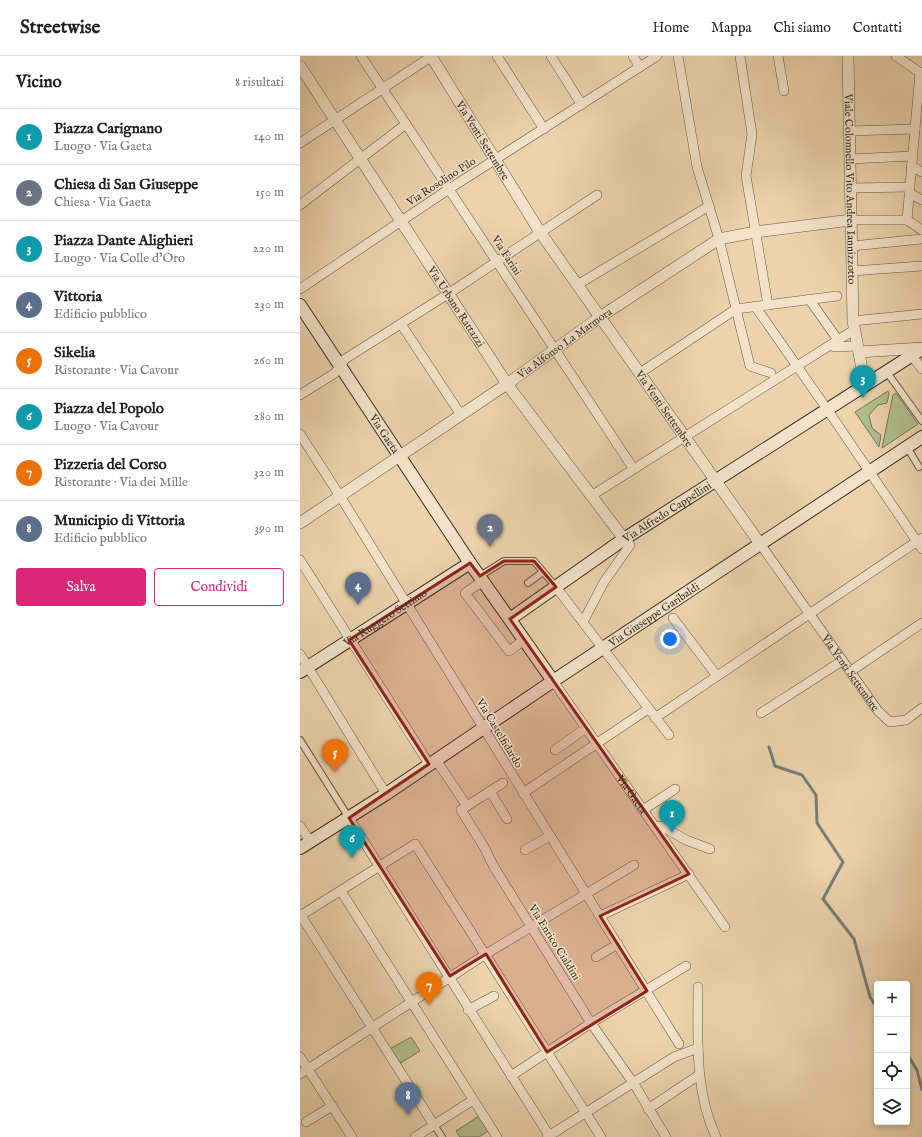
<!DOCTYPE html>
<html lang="it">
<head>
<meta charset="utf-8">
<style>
  :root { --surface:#fff; --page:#f2f2f2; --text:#222; --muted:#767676; --line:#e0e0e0; --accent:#db2777 }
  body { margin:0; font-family:"IM FELL English",serif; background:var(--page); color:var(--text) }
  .controls { position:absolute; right:12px; bottom:12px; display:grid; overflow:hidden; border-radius:4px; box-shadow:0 2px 6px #0003 }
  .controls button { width:36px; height:36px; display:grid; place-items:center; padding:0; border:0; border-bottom:1px solid var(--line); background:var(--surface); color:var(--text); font:20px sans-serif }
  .you { position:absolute; left:370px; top:583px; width:14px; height:14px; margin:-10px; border:3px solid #fff; border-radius:50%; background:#1a73e8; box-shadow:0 0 0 6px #1a73e833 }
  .badge { display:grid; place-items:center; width:26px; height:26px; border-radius:50%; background:var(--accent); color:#fff; font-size:13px; font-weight:700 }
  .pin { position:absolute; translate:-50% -33px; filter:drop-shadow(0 1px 2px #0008) }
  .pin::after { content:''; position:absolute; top:21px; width:14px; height:12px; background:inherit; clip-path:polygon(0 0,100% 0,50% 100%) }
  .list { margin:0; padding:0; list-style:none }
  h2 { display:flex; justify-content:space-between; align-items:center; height:52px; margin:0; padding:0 16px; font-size:17px }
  h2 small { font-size:13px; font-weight:400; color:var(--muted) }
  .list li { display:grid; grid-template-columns:26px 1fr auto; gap:12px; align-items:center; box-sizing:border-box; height:56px; padding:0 16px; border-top:1px solid var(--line) }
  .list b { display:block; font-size:15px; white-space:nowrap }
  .list p { margin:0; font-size:13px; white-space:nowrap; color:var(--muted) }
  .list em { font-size:13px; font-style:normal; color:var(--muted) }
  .actions { display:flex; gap:8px; padding:12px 16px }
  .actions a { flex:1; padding:9px 0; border:1px solid var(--accent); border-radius:4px; text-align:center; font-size:14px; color:var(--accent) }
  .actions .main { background:var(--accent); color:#fff }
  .icon { flex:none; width:22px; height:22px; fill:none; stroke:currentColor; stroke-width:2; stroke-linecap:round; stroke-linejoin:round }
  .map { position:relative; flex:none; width:622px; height:1081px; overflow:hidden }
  header { display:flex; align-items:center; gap:24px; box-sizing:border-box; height:56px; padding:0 20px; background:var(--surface); border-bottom:1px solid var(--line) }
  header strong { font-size:19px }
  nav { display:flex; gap:22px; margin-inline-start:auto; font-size:14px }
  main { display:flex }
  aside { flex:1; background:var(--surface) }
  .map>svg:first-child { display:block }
  .green { fill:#b1be8e; stroke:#74775a }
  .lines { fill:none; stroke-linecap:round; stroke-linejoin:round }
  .stream { stroke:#74807b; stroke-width:3 }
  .pedestrian-casing { stroke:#655948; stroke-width:8 }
  .minor-casing { stroke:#655948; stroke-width:10 }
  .tertiary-casing { stroke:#655948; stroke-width:12 }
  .secondary-casing { stroke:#383026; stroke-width:14 }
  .pedestrian { stroke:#f3e2c9; stroke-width:6 }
  .minor { stroke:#f3e2c9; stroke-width:9 }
  .tertiary { stroke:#f3e2c9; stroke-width:11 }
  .secondary { stroke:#f3e2c9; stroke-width:12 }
  .marked { fill:#8f2418; fill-opacity:0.2; stroke:#8f2418; stroke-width:3; stroke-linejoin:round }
  .labels { text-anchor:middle; stroke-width:3; stroke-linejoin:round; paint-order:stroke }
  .street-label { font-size:11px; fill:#383026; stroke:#f3e2c9 }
</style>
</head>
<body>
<header>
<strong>Streetwise</strong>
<nav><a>Home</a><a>Mappa</a><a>Chi siamo</a><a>Contatti</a></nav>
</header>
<main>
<aside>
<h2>Vicino<small>8 risultati</small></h2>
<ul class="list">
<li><span class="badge" style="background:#0f9aa8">1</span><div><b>Piazza Carignano</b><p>Luogo · Via Gaeta</p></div><em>140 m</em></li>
<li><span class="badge" style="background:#6b7280">2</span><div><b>Chiesa di San Giuseppe</b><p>Chiesa · Via Gaeta</p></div><em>150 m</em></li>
<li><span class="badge" style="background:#0f9aa8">3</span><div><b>Piazza Dante Alighieri</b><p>Luogo · Via Colle d'Oro</p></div><em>220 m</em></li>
<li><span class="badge" style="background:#5c6f8a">4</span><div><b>Vittoria</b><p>Edificio pubblico</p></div><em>230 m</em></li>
<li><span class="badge" style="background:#e8710a">5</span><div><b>Sikelia</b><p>Ristorante · Via Cavour</p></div><em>260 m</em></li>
<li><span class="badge" style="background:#0f9aa8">6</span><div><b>Piazza del Popolo</b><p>Luogo · Via Cavour</p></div><em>280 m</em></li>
<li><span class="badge" style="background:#e8710a">7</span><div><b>Pizzeria del Corso</b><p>Ristorante · Via dei Mille</p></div><em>320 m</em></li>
<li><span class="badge" style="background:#5c6f8a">8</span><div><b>Municipio di Vittoria</b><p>Edificio pubblico</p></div><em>390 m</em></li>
</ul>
<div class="actions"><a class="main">Salva</a><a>Condividi</a></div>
</aside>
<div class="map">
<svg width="622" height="1081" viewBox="0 0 622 1081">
  <rect width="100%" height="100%" fill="#ecd3ac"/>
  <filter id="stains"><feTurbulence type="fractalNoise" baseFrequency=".005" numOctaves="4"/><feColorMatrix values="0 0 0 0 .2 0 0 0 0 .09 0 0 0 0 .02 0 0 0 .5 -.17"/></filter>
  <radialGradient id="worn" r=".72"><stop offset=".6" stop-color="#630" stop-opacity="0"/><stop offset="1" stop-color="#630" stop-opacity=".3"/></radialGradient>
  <!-- green -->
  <g class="green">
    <polygon points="588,335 589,338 587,347 578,349 569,359 572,372 581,379 579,391 555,356"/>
    <polygon points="596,337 618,368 582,392 593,339"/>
    <polygon points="111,981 120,995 99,1008 90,993"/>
    <polygon points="179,1060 188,1075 179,1081 160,1081 156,1075"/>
  </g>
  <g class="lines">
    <!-- stream -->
    <g class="stream">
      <polyline points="469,691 475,710 502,719 516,739 517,767 543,806 523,843 554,883 570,941 577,952"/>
      <polyline points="607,998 617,1014 622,1034"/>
    </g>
    <defs>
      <g id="pedestrian">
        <polyline points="586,315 622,365"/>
        <polyline points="607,391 619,411"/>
        <polyline points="180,520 204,505 234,505 256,531"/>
        <polyline points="228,527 243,516"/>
        <polyline points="0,684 49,762"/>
        <polyline points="134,1069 142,1081"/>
      </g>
      <g id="minor">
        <polyline points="61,0 333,412"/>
        <polyline points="197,0 244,73"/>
        <polyline points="251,0 282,49"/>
        <polyline points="333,0 340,11"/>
        <polyline points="378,0 397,111 419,183 450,310 471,317"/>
        <polyline points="440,0 452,78 446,120 468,249"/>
        <polyline points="478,0 484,35"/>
        <polyline points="596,0 622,18"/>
        <polyline points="549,75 615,73"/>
        <polyline points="0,87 132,0"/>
        <polyline points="550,103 612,100"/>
        <polyline points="611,110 622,116"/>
        <polyline points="551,132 610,131"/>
        <polyline points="609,137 622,144"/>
        <polyline points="0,149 106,68"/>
        <polyline points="551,164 607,164"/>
        <polyline points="607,164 620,16"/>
        <polyline points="607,164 622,174"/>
        <polyline points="552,190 622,183"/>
        <polyline points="552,215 622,210"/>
        <polyline points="277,229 409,150"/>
        <polyline points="0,233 149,133 357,0"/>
        <polyline points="509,243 538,284 539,289"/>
        <polyline points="455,250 527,353 622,493"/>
        <polyline points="553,265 622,258"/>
        <polyline points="101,268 161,359"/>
        <polyline points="534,291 557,290"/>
        <polyline points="611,299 622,313"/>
        <polyline points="340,317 436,253 537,240"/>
        <polyline points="0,339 35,317 45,303 148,238 297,139"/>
        <polyline points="0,378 40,440 379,988"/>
        <polyline points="291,440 554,274"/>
        <path id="s1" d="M461,489L578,655L590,666L606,664L622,652"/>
        <polyline points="0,504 129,708"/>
        <polyline points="183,525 165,537 209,595 224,584"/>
        <polyline points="256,531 369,679"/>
        <polyline points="373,562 417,620"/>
        <polyline points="283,566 304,526 330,489 324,483"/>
        <polyline points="0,598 86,738"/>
        <polyline points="551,615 622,567"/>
        <path id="s2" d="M253,625L425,871"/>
        <polyline points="461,657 542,605"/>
        <polyline points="355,662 622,482"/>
        <polyline points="255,694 286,672"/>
        <polyline points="136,704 167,750 161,754 184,791 194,811 291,967 334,1028 366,1081"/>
        <polyline points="190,735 207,763"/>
        <polyline points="223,737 348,653"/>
        <polyline points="167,750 203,727"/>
        <polyline points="343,754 375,733"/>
        <polyline points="49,762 250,1081"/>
        <polyline points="0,770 10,785"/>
        <polyline points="355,771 362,770 386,784 410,793"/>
        <polyline points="225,794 250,780"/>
        <polyline points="41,835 197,1081"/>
        <polyline points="0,858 134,1069"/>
        <polyline points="0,860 115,788 301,1081"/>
        <polyline points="300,860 389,818"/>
        <polyline points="296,901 318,888"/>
        <path d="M398,931C398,981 394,1034 416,1081"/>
        <polyline points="168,954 194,940"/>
        <polyline points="0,1001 52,1081"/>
        <polyline points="0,1018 186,898 334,809"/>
        <polyline points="211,1020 291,967 386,910"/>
        <polyline points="348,1053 399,1019"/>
        <polyline points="6,1066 32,1050"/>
        <polyline points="115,1081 173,1044"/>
        <polyline points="247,1081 374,1001 398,992"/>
      </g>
      <g id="tertiary">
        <path id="s3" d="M131,0L240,176L461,489"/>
        <path id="s4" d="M548,0L553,265L565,329"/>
        <path id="s5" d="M0,10L207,328L324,483"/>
        <polyline points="559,296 622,292"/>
        <path id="s6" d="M0,467L207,328L300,261L419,183L455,176L551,164"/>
      </g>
      <g id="secondary">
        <path id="s7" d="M0,249L170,507L253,625"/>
        <path id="s8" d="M210,563L324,483L622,293"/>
        <path id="s9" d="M0,616L170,507"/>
        <path id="s10" d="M0,792L86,738L253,625L622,381"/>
      </g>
    </defs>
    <!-- pedestrian casing -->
    <use href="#pedestrian" class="pedestrian-casing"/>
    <!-- minor casing -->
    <use href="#minor" class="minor-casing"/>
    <!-- tertiary casing -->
    <use href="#tertiary" class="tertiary-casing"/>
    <!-- secondary casing -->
    <use href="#secondary" class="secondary-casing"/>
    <!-- pedestrian -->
    <use href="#pedestrian" class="pedestrian"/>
    <!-- minor -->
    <use href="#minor" class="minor"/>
    <!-- tertiary -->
    <use href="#tertiary" class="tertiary"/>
    <!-- secondary -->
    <use href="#secondary" class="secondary"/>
  </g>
  <!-- marked area -->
  <path class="marked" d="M204,505H234L256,531L210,563L389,818L300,860L347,935L247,996L186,898L150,920L49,762L129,708L49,584L170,507L180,520Z"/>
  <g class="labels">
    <!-- street labels -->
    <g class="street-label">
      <text dy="4" stroke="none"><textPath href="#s3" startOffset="99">Via Venti Settembre</textPath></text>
      <text transform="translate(141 125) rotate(-33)" y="4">Via Rosolino Pilo</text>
      <text dy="4" stroke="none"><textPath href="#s4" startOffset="133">Viale Colonnello Vito Andrea Iannizzotto</textPath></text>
      <text transform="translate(207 199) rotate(57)" y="4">Via Farini</text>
      <text dy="4" stroke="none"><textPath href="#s5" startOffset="287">Via Urbano Rattazzi</textPath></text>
      <text dy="4" stroke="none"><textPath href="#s6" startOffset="320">Via Alfonso La Marmora</textPath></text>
      <text dy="4" stroke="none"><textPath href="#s3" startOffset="423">Via Venti Settembre</textPath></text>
      <text dy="4" stroke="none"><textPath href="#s7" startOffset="154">Via Gaeta</textPath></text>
      <text dy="4" stroke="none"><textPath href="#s8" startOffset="190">Via Alfredo Cappellini</textPath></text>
      <text dy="4" stroke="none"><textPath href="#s10" startOffset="424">Via Giuseppe Garibaldi</textPath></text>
      <text dy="4" stroke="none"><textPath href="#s9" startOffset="101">Via Ruggero Settimo</textPath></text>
      <text dy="4" stroke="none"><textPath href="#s1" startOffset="156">Via Venti Settembre</textPath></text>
      <text transform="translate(200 677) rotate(59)" y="4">Via Castelfidardo</text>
      <text dy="4" stroke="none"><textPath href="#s2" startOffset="138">Via Gaeta</textPath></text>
      <text transform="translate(255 886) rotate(58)" y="4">Via Enrico Cialdini</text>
    </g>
  </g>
  <rect width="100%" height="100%" filter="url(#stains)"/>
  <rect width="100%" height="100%" fill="url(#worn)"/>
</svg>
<div class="controls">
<button>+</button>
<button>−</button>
<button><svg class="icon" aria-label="locate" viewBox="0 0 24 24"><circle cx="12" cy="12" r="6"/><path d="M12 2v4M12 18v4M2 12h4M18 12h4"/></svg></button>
<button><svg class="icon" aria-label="layers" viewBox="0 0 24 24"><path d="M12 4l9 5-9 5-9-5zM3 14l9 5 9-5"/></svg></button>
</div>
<div class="you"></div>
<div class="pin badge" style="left:372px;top:777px;background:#0f9aa8">1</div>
<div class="pin badge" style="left:190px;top:491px;background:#6b7280">2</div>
<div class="pin badge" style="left:563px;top:342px;background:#0f9aa8">3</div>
<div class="pin badge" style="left:58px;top:549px;background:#5c6f8a">4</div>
<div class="pin badge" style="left:35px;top:716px;background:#e8710a">5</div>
<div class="pin badge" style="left:52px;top:802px;background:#0f9aa8">6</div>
<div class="pin badge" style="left:129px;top:949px;background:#e8710a">7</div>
<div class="pin badge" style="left:108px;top:1059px;background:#5c6f8a">8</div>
</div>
</main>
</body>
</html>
